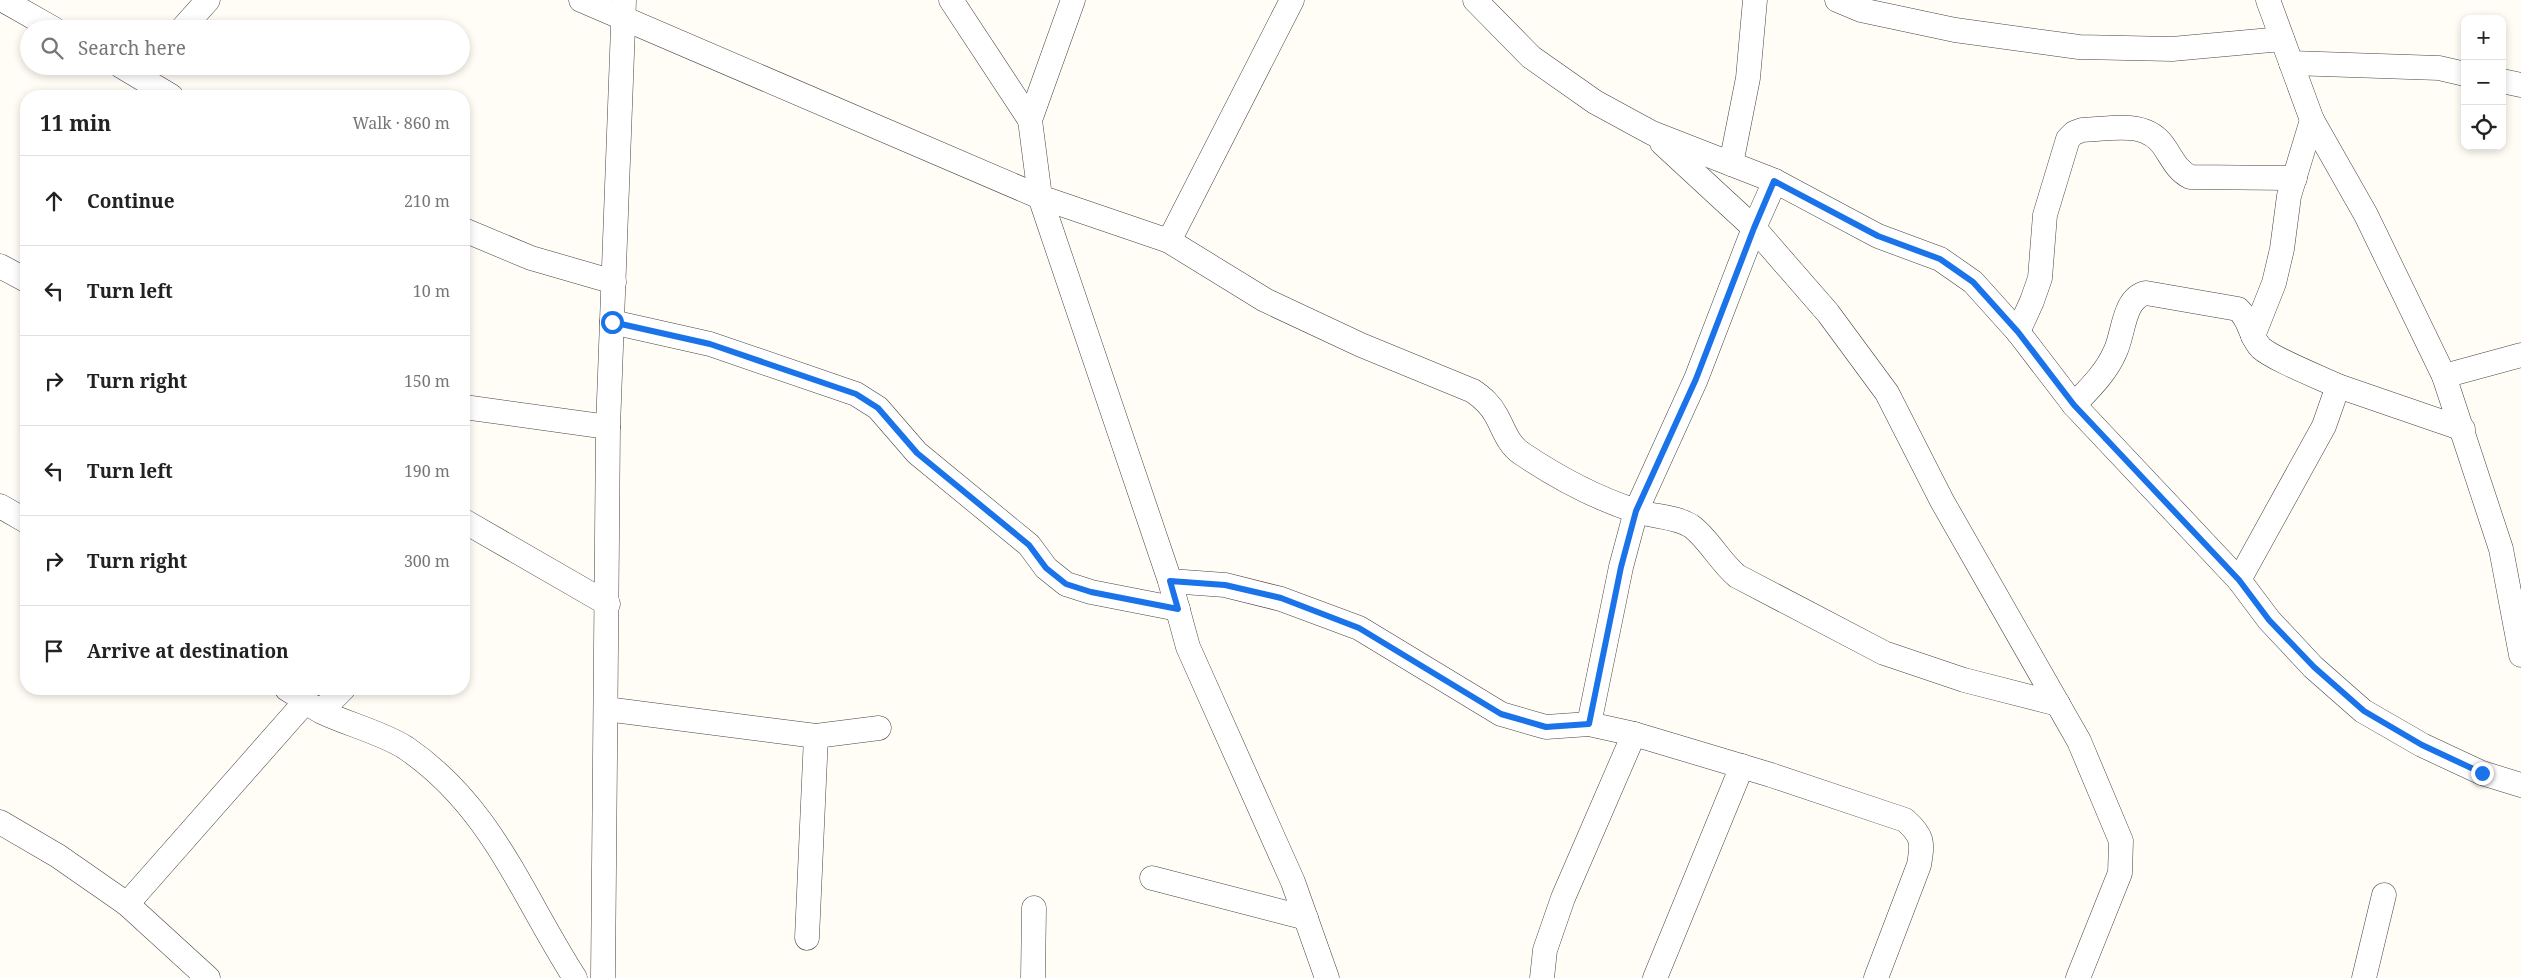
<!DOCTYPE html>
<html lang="en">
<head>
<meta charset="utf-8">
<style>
  :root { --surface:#fff; --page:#f6f6f6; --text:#222; --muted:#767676; --line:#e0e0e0 }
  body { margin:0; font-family:"Noto Serif",serif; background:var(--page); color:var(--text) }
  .controls { position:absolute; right:15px; top:15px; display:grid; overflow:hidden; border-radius:10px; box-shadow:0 2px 8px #0003 }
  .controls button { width:45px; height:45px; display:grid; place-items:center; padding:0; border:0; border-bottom:1px solid var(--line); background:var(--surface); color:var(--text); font:25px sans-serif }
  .stop { position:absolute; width:15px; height:15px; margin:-11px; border:4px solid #1a73e8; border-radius:50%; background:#fff }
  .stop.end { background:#1a73e8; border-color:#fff; box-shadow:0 1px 5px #0008 }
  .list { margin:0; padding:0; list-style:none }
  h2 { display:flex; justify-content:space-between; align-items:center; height:65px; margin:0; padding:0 20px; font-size:21px }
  h2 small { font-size:16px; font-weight:400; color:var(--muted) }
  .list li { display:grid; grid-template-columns:32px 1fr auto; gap:15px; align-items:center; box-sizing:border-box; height:90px; padding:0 20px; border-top:1px solid var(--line) }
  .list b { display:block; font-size:19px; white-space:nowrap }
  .list em { font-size:16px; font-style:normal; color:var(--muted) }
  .icon { flex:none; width:28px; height:28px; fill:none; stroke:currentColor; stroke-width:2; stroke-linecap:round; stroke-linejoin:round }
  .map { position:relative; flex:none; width:2521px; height:978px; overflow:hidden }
  .search { position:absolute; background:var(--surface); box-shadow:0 2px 8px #0003; left:20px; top:20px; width:450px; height:55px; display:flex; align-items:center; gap:12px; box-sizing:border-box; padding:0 18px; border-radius:28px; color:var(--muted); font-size:19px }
  .panel { position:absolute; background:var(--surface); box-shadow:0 2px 8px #0003; left:20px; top:90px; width:450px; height:605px; border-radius:20px }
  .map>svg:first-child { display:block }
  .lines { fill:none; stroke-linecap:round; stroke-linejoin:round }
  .street-casing { stroke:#444; stroke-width:25 }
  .street { stroke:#fff; stroke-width:24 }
  .route { stroke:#1a73e8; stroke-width:6 }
</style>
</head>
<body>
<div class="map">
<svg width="2521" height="978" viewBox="0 0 2521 978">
  <rect width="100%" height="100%" fill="#fffdf5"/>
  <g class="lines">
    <defs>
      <g id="street">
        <polyline points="3,0 54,29"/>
        <polyline points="581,0 1040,197 1170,581 1188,647 1293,882 1327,978"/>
        <polyline points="951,0 1030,120"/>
        <path d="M1073,0L1030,120L1040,197L1169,241L1265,300L1361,345L1473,391C1483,398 1490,404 1496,415C1504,429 1507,443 1521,453C1555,476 1596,498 1636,511C1653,517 1675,516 1691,526C1708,538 1720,562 1737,576L1884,653L1964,680L2058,704"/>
        <polyline points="1475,0 1531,57 1595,102 1652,133 1775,181 1878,236 1940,259 1973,282 2018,332 2074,405 2239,580 2269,620 2313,667 2363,711 2422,745 2482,773 2521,785"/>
        <polyline points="1837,0 1861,10 1955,30 2079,47 2172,49 2282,39"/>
        <polyline points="2268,0 2312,120 2366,215 2444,376 2501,549 2521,655"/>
        <polyline points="182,29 208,0"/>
        <polyline points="2291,63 2439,68 2465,74"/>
        <polyline points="121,66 171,96"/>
        <polyline points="2502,81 2521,85"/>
        <polyline points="1662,143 1754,228 1828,313 1887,393 1942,501 2079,741 2121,841 2120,873 2078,978"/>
        <polyline points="1731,164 1748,78 1755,0"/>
        <polyline points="464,230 531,258 614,282"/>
        <polyline points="1169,241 1292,0"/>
        <polyline points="0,266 26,280"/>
        <polyline points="612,322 710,344 856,394 878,408 917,453 1029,545 1046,568 1066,584 1091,592 1178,609"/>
        <path d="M2018,332L2032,301L2040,278L2045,215L2068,139L2074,133L2082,130C2112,129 2147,119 2165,148C2173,160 2177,170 2190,177L2295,178"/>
        <polyline points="2253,336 2274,283 2282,249 2289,196 2312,120"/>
        <polyline points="2444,376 2521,355"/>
        <path d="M2074,405C2089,389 2106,373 2115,352C2124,334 2123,298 2146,293L2238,309C2252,322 2249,336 2261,348C2273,359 2321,378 2338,386"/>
        <polyline points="464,407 608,427"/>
        <polyline points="0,506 26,521"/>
        <polyline points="464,521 608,604"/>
        <polyline points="2239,580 2324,426 2338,386 2463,429"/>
        <path d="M1170,581L1225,585L1281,599L1359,628L1501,714L1546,727L1589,724L1634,734L1771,775L1905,820C1923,836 1923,842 1919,865L1876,978"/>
        <path d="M287,689C299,696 310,706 322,712C347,724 383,733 406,748C492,807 521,894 575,978"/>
        <polyline points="606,709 816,736 879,728"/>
        <polyline points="321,711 343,689"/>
        <polyline points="1589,724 1621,567 1636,511 1696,379 1754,228 1775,181"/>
        <polyline points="0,822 58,856 127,904 208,978"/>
        <polyline points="1152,878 1306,918"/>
        <polyline points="127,904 306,701"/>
        <polyline points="807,938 816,736"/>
        <polyline points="603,978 608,427 624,0"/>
        <polyline points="1033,978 1034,908"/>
        <polyline points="1542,978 1545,950 1563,898 1634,734"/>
        <polyline points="1655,978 1742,766"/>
        <polyline points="2364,978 2384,895"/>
      </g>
    </defs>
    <!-- street casing -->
    <use href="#street" class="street-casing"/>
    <!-- street -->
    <use href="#street" class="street"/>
  </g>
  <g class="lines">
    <!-- route -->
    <polyline class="route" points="612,322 710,344 856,394 878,408 917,453 1029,545 1046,568 1066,584 1091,592 1178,609 1170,581 1225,585 1281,598 1359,628 1501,714 1546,727 1589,724 1621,567 1636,511 1696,379 1754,228 1774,181 1878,236 1940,259 1973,282 2018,332 2074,405 2239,580 2269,620 2314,667 2364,711 2422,745 2482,773"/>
  </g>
</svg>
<div class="controls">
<button>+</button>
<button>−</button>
<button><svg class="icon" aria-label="locate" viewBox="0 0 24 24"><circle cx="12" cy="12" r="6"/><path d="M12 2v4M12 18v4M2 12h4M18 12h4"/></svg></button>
</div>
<div class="stop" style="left:612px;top:322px"></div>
<div class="stop end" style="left:2482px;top:773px"></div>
<div class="search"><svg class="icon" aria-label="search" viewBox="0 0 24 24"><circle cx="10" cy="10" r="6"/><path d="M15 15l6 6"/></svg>Search here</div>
<section class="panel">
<h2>11 min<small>Walk · 860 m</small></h2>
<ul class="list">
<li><svg class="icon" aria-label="ahead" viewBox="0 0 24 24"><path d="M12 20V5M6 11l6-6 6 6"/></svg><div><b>Continue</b></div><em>210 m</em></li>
<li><svg class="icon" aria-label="left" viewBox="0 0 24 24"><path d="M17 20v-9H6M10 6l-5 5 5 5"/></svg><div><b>Turn left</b></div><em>10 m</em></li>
<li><svg class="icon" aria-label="right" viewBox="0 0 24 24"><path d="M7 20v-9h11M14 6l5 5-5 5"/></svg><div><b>Turn right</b></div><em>150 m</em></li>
<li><svg class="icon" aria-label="left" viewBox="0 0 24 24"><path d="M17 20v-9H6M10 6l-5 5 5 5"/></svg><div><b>Turn left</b></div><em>190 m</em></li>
<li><svg class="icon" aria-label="right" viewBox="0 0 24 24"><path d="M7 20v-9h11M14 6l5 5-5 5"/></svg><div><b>Turn right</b></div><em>300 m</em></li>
<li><svg class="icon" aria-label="arrive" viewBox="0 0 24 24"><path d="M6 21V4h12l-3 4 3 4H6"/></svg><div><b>Arrive at destination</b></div></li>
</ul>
</section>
</div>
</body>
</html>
